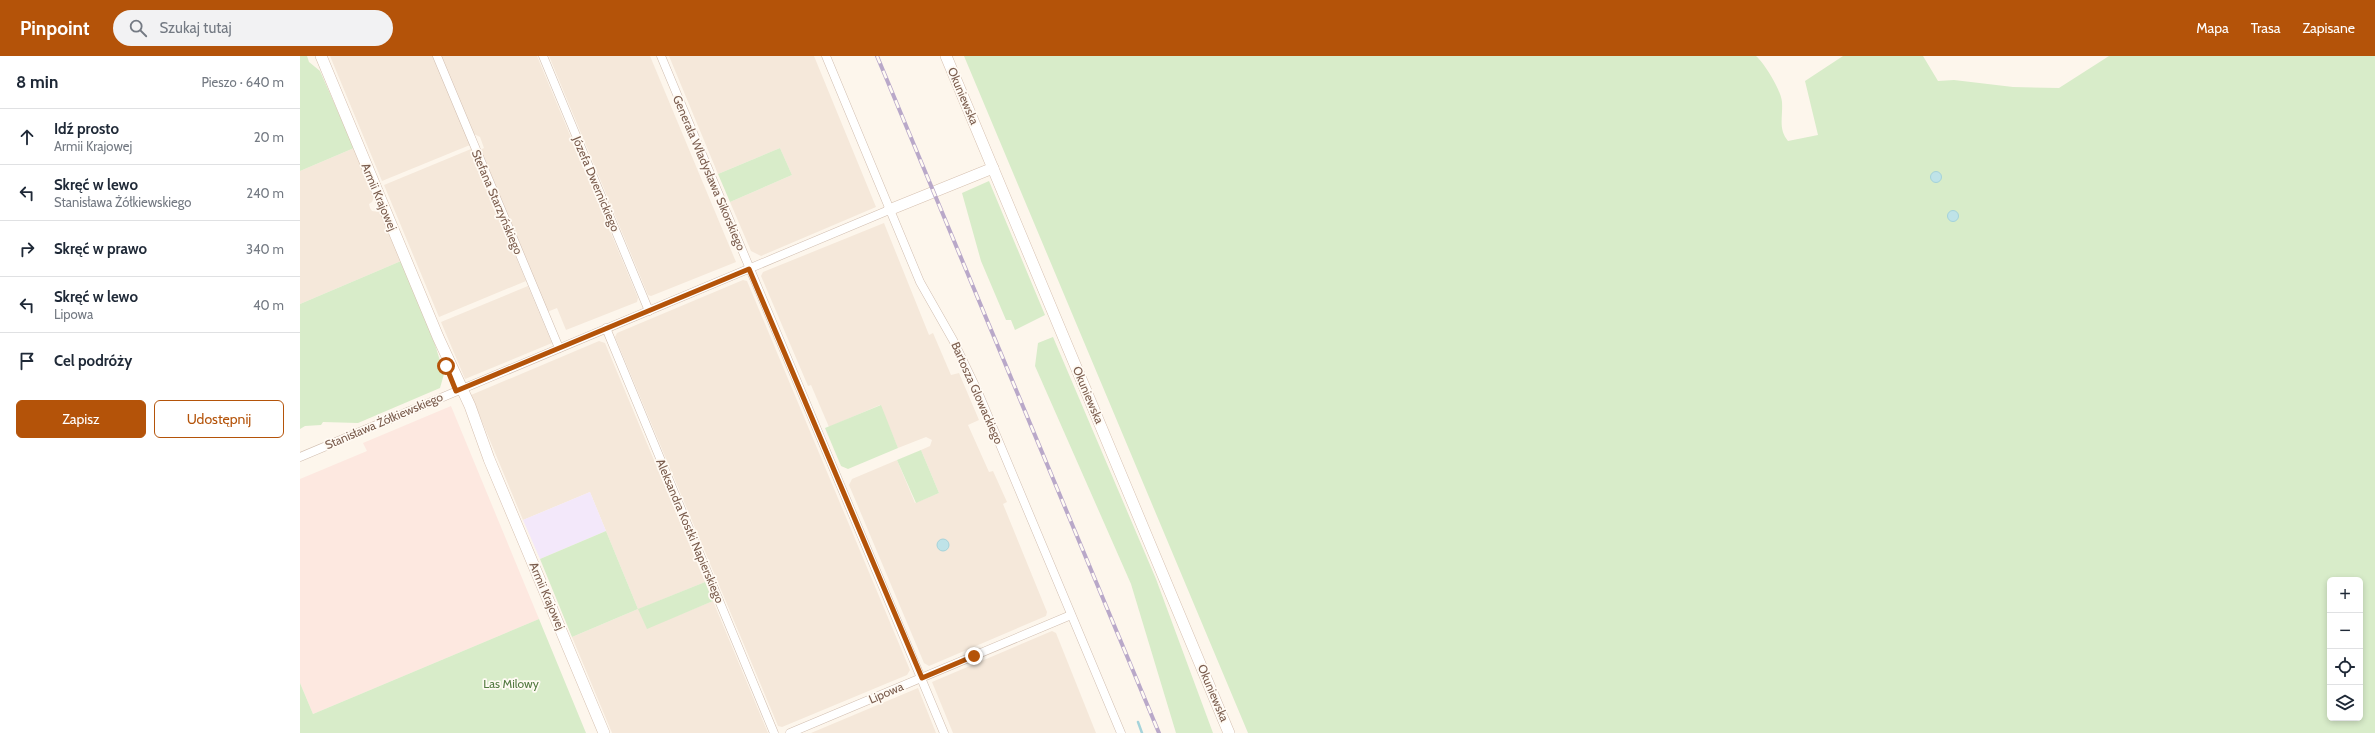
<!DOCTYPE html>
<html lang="pl">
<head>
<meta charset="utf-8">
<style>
  :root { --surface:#fff; --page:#f2f2f3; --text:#1f2937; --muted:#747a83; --line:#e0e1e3; --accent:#b45309 }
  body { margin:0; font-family:Cabin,sans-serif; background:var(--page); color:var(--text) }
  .controls { position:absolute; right:12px; bottom:12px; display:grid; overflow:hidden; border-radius:6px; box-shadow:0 2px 6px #0003 }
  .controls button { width:36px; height:36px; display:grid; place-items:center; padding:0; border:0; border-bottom:1px solid var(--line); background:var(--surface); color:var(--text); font:20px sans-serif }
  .stop { position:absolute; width:12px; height:12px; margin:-9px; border:3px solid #b45309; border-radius:50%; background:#fff }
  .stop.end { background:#b45309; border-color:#fff; box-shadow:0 1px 4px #0008 }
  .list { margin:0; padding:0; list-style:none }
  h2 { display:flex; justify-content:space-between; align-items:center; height:52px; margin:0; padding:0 16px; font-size:17px }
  h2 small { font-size:13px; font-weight:400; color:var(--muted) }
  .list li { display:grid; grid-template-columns:26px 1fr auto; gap:12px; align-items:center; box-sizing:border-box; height:56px; padding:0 16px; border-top:1px solid var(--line) }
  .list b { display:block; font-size:15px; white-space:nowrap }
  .list p { margin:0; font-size:13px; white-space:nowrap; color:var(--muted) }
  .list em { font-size:13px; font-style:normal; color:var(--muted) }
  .actions { display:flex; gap:8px; padding:12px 16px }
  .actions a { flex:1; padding:9px 0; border:1px solid var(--accent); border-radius:6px; text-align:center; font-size:14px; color:var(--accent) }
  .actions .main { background:var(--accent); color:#fff }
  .icon { flex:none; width:22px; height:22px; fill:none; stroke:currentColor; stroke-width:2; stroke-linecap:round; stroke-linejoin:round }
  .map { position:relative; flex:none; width:2075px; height:677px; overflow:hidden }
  header { display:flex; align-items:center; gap:24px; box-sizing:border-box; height:56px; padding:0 20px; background:var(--accent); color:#fff }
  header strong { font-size:19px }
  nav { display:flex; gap:22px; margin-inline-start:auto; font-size:14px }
  .search { width:280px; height:36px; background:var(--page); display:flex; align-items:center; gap:10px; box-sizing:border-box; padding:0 14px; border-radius:22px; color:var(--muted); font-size:15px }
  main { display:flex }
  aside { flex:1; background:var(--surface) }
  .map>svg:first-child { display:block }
  .residential { fill:#f5e8da }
  .commercial { fill:#fde8e0 }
  .education { fill:#f3e8fa }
  .green { fill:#d8ecc9; fill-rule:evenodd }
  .water { fill:#bfe3e8; stroke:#a5d3da }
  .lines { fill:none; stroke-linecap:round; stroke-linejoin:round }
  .stream { stroke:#a5d3da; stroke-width:2.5 }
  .street-casing { stroke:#d1beb0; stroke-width:9 }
  .secondary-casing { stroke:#d6c0b0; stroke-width:12 }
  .street { stroke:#fff; stroke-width:8 }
  .secondary { stroke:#fff; stroke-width:11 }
  .rail-casing { stroke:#b9a8c9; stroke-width:4 }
  .rail { stroke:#fffaf3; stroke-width:2.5; stroke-dasharray:8; stroke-linecap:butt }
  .route { stroke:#b45309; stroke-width:5 }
  .labels { text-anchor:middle; stroke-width:3.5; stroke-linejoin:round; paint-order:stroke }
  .street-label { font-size:12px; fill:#7a5c4d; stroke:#fffaf3 }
  .park-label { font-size:12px; fill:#537a41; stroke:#fffaf3 }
</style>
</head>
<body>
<header>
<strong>Pinpoint</strong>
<div class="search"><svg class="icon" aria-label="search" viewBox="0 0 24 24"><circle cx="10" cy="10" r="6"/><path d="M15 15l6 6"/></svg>Szukaj tutaj</div>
<nav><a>Mapa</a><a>Trasa</a><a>Zapisane</a></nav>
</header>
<main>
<aside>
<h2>8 min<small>Pieszo · 640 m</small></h2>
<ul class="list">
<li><svg class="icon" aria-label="ahead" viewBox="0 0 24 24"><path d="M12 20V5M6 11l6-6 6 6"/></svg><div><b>Idź prosto</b><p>Armii Krajowej</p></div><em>20 m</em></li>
<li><svg class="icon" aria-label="left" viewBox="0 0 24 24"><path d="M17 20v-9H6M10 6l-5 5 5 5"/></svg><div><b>Skręć w lewo</b><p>Stanisława Żółkiewskiego</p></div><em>240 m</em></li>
<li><svg class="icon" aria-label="right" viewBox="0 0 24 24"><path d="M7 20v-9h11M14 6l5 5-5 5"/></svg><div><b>Skręć w prawo</b></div><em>340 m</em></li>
<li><svg class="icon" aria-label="left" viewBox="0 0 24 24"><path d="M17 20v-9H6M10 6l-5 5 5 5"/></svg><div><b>Skręć w lewo</b><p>Lipowa</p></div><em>40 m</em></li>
<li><svg class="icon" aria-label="arrive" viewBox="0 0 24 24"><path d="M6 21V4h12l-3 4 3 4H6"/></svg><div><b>Cel podróży</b></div></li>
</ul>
<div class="actions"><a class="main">Zapisz</a><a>Udostępnij</a></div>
</aside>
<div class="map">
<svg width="2075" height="677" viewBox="0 0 2075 677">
  <rect width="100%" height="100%" fill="#fdf6ec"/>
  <!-- residential -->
  <g class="residential">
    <polygon points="30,0 133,0 170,89 82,125"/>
    <polygon points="141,0 237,0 338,242 337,246 266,274 257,252 247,256 180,94 184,92 180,81 174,78"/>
    <polygon points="249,0 350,0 436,206 351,240 348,239"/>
    <polygon points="369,0 514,0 576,151 461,200 451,195 430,146 492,119 480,92 418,118"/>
    <polygon points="54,92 74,141 72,146 69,148 70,152 72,155 80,156 101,205 0,248 0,115"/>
    <polygon points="171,93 226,225 139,261 84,129"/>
    <polygon points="584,167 629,279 633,277 651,319 659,317 679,364 668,369 689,416 693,415 707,446 703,448 747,556 746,560 629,610 624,607 549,429 552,423 597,404 615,447 639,437 621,394 630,390 632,384 626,381 598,392 580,349 529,371 511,329 508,330 461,220 463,216"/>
    <polygon points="443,224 447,225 610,614 607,619 482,671 478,670 315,281 317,277"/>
    <polygon points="228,230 252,287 165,323 141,266"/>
    <polygon points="299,285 305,287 405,526 339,553 347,572 413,545 468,677 312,677 272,581 338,553 290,436 223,464 171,339"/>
    <polygon points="752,575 756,577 796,677 653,677 632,626"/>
    <polygon points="618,632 636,677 511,677"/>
  </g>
  <!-- commercial -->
  <polygon class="commercial" points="151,350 239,563 13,658 0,627 0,423 67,395 63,387"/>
  <!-- education -->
  <polygon class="education" points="290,436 306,475 240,503 223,464"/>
  <!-- green -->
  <g class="green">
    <polygon points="0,0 7,0 9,6 20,15 54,92 0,115"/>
    <path d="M664,0H1456C1465,8 1481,34 1482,46C1483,62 1478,73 1488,85L1518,79L1505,25L1543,0H1623L1638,25L1654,24L1713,31L1759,32L1809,0H2075V677H948ZM2030,524H2060V662H2030Z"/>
    <polygon points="480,92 492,119 430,146 418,118"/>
    <polygon points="689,125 745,259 715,274 711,264 706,264 681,205 662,137"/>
    <polygon points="101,205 134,285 144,318 140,332 58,367 23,366 21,369 5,370 0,373 0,248"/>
    <polygon points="753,281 856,523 913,677 876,677 831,528 735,310 738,287"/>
    <polygon points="581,349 598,392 548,413 541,410 525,372"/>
    <polygon points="621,394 639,437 616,447 597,404"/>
    <polygon points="306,475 338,553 405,526 413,545 347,573 338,553 272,581 240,503"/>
    <polygon points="239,563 286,677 0,677 0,627 13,658"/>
  </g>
  <!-- water -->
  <g class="water">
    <circle cx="1636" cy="121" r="5.5"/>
    <circle cx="1653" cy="160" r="5.5"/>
    <circle cx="643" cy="489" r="6"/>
  </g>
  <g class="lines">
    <!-- stream -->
    <polyline class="stream" points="838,666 842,677"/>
    <defs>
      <g id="street">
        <polyline points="137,0 259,292"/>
        <polyline points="243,0 349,255"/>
        <polyline points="361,0 644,677"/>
        <polyline points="526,0 620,226 653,284 678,336 821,677"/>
        <polyline points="306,272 474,677"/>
        <polyline points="0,401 589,154"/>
        <polyline points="490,677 771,559"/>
      </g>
      <g id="secondary">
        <polyline points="21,0 138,281 170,350 189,403 304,677"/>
        <polyline points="646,0 929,677"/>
        <polyline points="589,154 693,112"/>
      </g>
    </defs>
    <!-- street casing -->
    <use href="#street" class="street-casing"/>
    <!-- secondary casing -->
    <use href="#secondary" class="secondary-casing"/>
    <!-- street -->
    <use href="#street" class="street"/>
    <!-- secondary -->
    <use href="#secondary" class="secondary"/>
    <defs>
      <polyline id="rail" points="577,0 859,677"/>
    </defs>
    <!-- rail casing -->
    <use href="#rail" class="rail-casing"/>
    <!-- rail -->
    <use href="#rail" class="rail"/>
  </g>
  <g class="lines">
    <!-- route -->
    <polyline class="route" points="146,310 156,335 449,213 622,622 674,600"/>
  </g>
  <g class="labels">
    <!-- street labels -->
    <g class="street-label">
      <text transform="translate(663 40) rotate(67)" y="4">Okuniewska</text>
      <text transform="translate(409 117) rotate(67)" y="4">Generała Władysława Sikorskiego</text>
      <text transform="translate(296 128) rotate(67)" y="4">Józefa Dwernickiego</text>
      <text transform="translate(79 141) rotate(67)" y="4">Armii Krajowej</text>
      <text transform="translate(197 146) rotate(67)" y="4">Stefana Starzyńskiego</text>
      <text transform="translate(677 337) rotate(66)" y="4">Bartosza Głowackiego</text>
      <text transform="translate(788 339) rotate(67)" y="4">Okuniewska</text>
      <text transform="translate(84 365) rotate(-23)" y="4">Stanisława Żółkiewskiego</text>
      <text transform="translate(390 475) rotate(67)" y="4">Aleksandra Kostki Napierskiego</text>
      <text transform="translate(247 540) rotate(67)" y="4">Armii Krajowej</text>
      <text transform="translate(586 637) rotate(-23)" y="4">Lipowa</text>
      <text transform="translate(913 637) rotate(67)" y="4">Okuniewska</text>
    </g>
    <!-- park labels -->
    <g class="park-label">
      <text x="211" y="632">Las Milowy</text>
    </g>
  </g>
</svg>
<div class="controls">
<button>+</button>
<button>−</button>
<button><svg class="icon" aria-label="locate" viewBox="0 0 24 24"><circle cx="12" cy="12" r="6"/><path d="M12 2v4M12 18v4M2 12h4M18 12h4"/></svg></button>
<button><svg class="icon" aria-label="layers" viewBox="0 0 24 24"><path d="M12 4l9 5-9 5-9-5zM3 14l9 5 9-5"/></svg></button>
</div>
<div class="stop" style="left:146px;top:310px"></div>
<div class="stop end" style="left:674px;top:600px"></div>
</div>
</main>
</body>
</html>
